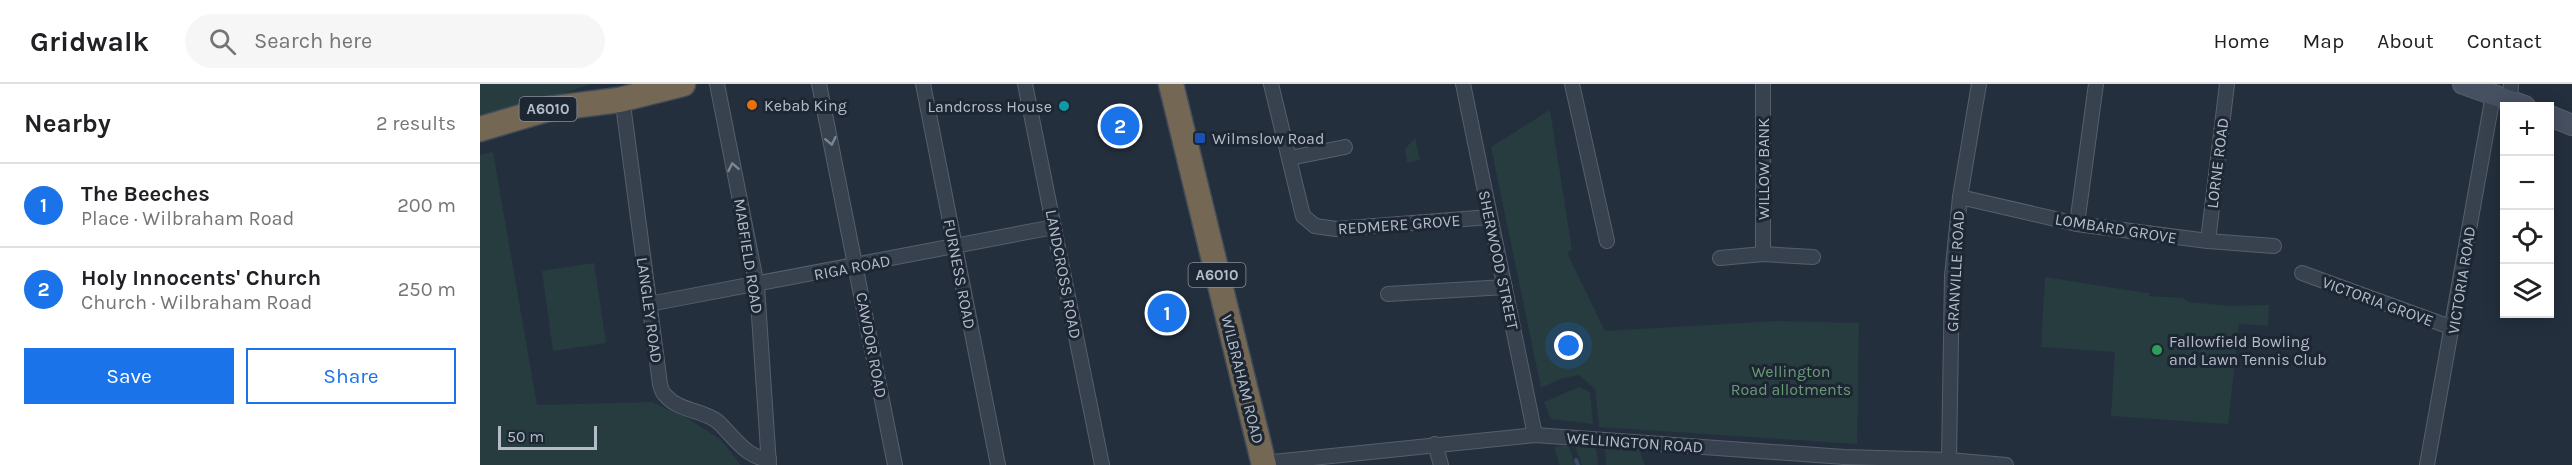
<!DOCTYPE html>
<html lang="en">
<head>
<meta charset="utf-8">
<style>
  :root { --surface:#fff; --page:#f6f6f6; --text:#202124; --muted:#757577; --line:#e0e0e0; --accent:#1a73e8 }
  body { margin:0; font-family:Karla,sans-serif; background:var(--page); color:var(--text) }
  .controls { position:absolute; right:18px; top:18px; display:grid; overflow:hidden; border-radius:0px; box-shadow:0 3px 15px #0003 }
  .controls button { width:54px; height:54px; display:grid; place-items:center; padding:0; border:0; border-bottom:2px solid var(--line); background:var(--surface); color:var(--text); font:30px sans-serif }
  .scale { position:absolute; left:18px; bottom:15px; width:99px; box-sizing:border-box; padding-left:6px; border:3px solid #b4bcc9; border-top:0; font-size:16px; line-height:21px; white-space:nowrap; color:#b4bcc9; -webkit-text-stroke:4px #1d2633; paint-order:stroke }
  .you { position:absolute; left:1089px; top:262px; width:21px; height:21px; margin:-15px; border:4px solid #fff; border-radius:50%; background:#1a73e8; box-shadow:0 0 0 9px #1a73e833 }
  .badge { display:grid; place-items:center; width:39px; height:39px; border-radius:50%; background:var(--accent); color:#fff; font-size:20px; font-weight:700 }
  .pin { position:absolute; translate:-50% -50%; border:3px solid #fff; box-shadow:0 2px 6px #0006 }
  .list { margin:0; padding:0; list-style:none }
  h2 { display:flex; justify-content:space-between; align-items:center; height:78px; margin:0; padding:0 24px; font-size:26px }
  h2 small { font-size:20px; font-weight:400; color:var(--muted) }
  .list li { display:grid; grid-template-columns:39px 1fr auto; gap:18px; align-items:center; box-sizing:border-box; height:84px; padding:0 24px; border-top:2px solid var(--line) }
  .list b { display:block; font-size:22px; white-space:nowrap }
  .list p { margin:0; font-size:20px; white-space:nowrap; color:var(--muted) }
  .list em { font-size:20px; font-style:normal; color:var(--muted) }
  .actions { display:flex; gap:12px; padding:18px 24px }
  .actions a { flex:1; padding:14px 0; border:2px solid var(--accent); border-radius:0px; text-align:center; font-size:21px; color:var(--accent) }
  .actions .main { background:var(--accent); color:#fff }
  .icon { flex:none; width:33px; height:33px; fill:none; stroke:currentColor; stroke-width:2; stroke-linecap:round; stroke-linejoin:round }
  .map { position:relative; flex:none; width:2092px; height:381px; overflow:hidden }
  header { display:flex; align-items:center; gap:36px; box-sizing:border-box; height:84px; padding:0 30px; background:var(--surface); border-bottom:2px solid var(--line) }
  header strong { font-size:28px }
  nav { display:flex; gap:33px; margin-inline-start:auto; font-size:21px }
  .search { width:420px; height:54px; background:var(--page); display:flex; align-items:center; gap:15px; box-sizing:border-box; padding:0 21px; border-radius:33px; color:var(--muted); font-size:22px }
  main { display:flex }
  aside { flex:1; background:var(--surface) }
  .map>svg:first-child { display:block }
  .green { fill:#263c3f }
  .lines { fill:none; stroke-linecap:round; stroke-linejoin:round }
  .stream { stroke:#394c67; stroke-width:4 }
  .street-casing { stroke:#565f6c; stroke-width:16 }
  .secondary-casing { stroke:#565f6c; stroke-width:22 }
  .highway-casing { stroke:#434c59; stroke-width:27 }
  .street { stroke:#38414e; stroke-width:14 }
  .secondary { stroke:#465061; stroke-width:20 }
  .highway { stroke:#746855; stroke-width:24 }
  .oneway { stroke:#7c8592 }
  .food-dot { fill:#e8710a; stroke:#1d2633; stroke-width:2 }
  .culture-dot { fill:#0f9aa8; stroke:#1d2633; stroke-width:2 }
  .transit-dot { fill:#1a4fb4; stroke:#1d2633; stroke-width:2 }
  .leisure-dot { fill:#2e9e5b; stroke:#1d2633; stroke-width:2 }
  .labels { text-anchor:middle; stroke-width:6; stroke-linejoin:round; paint-order:stroke }
  .shield { fill:#1d2633; stroke:#878f9c; stroke-width:1.5 }
  .shield-label { font-size:15px; font-weight:bold; fill:#b4bcc9 }
  .poi-label { font-size:16px; fill:#b4bcc9; stroke:#1d2633; text-anchor:start }
  .street-label { font-size:16px; fill:#b4bcc9; stroke:#1d2633 }
  .park-label { font-size:16px; fill:#6b9a76; stroke:#1d2633 }
</style>
</head>
<body>
<header>
<strong>Gridwalk</strong>
<div class="search"><svg class="icon" aria-label="search" viewBox="0 0 24 24"><circle cx="10" cy="10" r="6"/><path d="M15 15l6 6"/></svg>Search here</div>
<nav><a>Home</a><a>Map</a><a>About</a><a>Contact</a></nav>
</header>
<main>
<aside>
<h2>Nearby<small>2 results</small></h2>
<ul class="list">
<li><span class="badge">1</span><div><b>The Beeches</b><p>Place · Wilbraham Road</p></div><em>200 m</em></li>
<li><span class="badge">2</span><div><b>Holy Innocents' Church</b><p>Church · Wilbraham Road</p></div><em>250 m</em></li>
</ul>
<div class="actions"><a class="main">Save</a><a>Share</a></div>
</aside>
<div class="map">
<svg width="2092" height="381" viewBox="0 0 2092 381">
  <rect width="100%" height="100%" fill="#242f3e"/>
  <!-- green -->
  <g class="green">
    <polygon points="2,0 111,0 0,37 0,1"/>
    <polygon points="1070,26 1092,166 1087,169 1125,247 1297,237 1379,239 1377,360 1119,343 1115,305 1099,291 1080,295 1061,304 1011,63"/>
    <polygon points="935,54 940,76 927,79 925,65"/>
    <polygon points="13,68 57,321 172,318 209,335 241,356 261,381 0,381 0,71"/>
    <polygon points="114,179 126,259 73,267 62,187"/>
    <polygon points="1565,193 1660,208 1669,209 1669,212 1703,214 1709,218 1750,222 1789,221 1788,242 1759,240 1748,340 1631,332 1635,268 1561,263"/>
    <polygon points="1099,303 1110,308 1113,340 1071,335 1064,318"/>
    <polygon points="1080,362 1089,362 1095,381 1080,381 1074,364"/>
    <polygon points="1095,362 1116,363 1118,381 1102,381"/>
    <polygon points="1125,363 1160,368 1165,381 1126,381"/>
  </g>
  <g class="lines">
    <!-- stream -->
    <polyline class="stream" points="1096,376 1098,381"/>
    <defs>
      <g id="street">
        <polyline points="237,0 277,202 289,381"/>
        <polyline points="339,0 415,381"/>
        <polyline points="443,0 518,381"/>
        <polyline points="545,0 622,381"/>
        <polyline points="791,0 823,132 835,142 856,145 1010,133"/>
        <polyline points="983,0 1055,351"/>
        <polyline points="1092,0 1127,157"/>
        <polyline points="1283,0 1283,170"/>
        <path d="M139,16L144,28L180,300C181,304 182,309 186,312C199,327 222,326 237,337C253,351 266,375 289,375"/>
        <polyline points="2030,17 2031,0"/>
        <polyline points="810,74 865,63"/>
        <polyline points="1480,113 1597,140 1728,157 1794,162"/>
        <polyline points="1597,140 1616,0"/>
        <polyline points="1728,157 1747,0"/>
        <polyline points="1240,174 1283,170 1333,173"/>
        <polyline points="1822,189 1973,244"/>
        <polyline points="908,210 1025,203"/>
        <polyline points="169,220 574,143"/>
        <polyline points="955,360 961,381"/>
        <polyline points="1469,376 1472,192 1480,113 1499,0"/>
        <polyline points="784,379 1055,351 1364,373 1469,376 1526,381"/>
        <polyline points="1947,381 2013,11"/>
      </g>
      <g id="secondary">
        <polyline points="1983,0 2045,22"/>
        <polyline points="2070,32 2092,41"/>
      </g>
      <g id="highway">
        <polyline points="691,0 784,381"/>
        <polyline points="0,45 68,25 139,16 203,0"/>
      </g>
    </defs>
    <!-- street casing -->
    <use href="#street" class="street-casing"/>
    <!-- secondary casing -->
    <use href="#secondary" class="secondary-casing"/>
    <!-- highway casing -->
    <use href="#highway" class="highway-casing"/>
    <!-- street -->
    <use href="#street" class="street"/>
    <!-- secondary -->
    <use href="#secondary" class="secondary"/>
    <!-- highway -->
    <use href="#highway" class="highway"/>
  </g>
  <!-- one-way arrows -->
  <defs><path id="oneway-chevron" d="M-2-3.5L2.5 0L-2 3.5" fill="none" stroke-width="1.6" stroke-linecap="round" stroke-linejoin="round" transform="scale(1.5)"/></defs>
  <g class="oneway">
    <use href="#oneway-chevron" transform="translate(351 57) rotate(78)"/>
    <use href="#oneway-chevron" transform="translate(253 83) rotate(-101)"/>
  </g>
  <!-- markers -->
  <circle class="food-dot" cx="272" cy="21" r="6"/>
  <circle class="culture-dot" cx="584" cy="22" r="6"/>
  <rect class="transit-dot" x="714" y="48" width="12" height="12" rx="3"/>
  <circle class="leisure-dot" cx="1677" cy="266" r="6"/>
  <g class="labels">
    <!-- shield labels -->
    <g class="shield">
      <rect x="39.5" y="13" width="57" height="24" rx="4.5"/>
      <rect x="708.5" y="179" width="57" height="24" rx="4.5"/>
    </g>
    <g class="shield-label">
      <text x="68" y="30">A6010</text>
      <text x="737" y="196">A6010</text>
    </g>
    <!-- poi labels -->
    <g class="poi-label">
      <text x="284" y="27">Kebab King</text>
      <text x="572" y="28" text-anchor="end">Landcross House</text>
      <text x="732" y="60">Wilmslow Road</text>
      <text x="1689" y="263">Fallowfield Bowling<tspan x="1689" dy="18">and Lawn Tennis Club</tspan></text>
    </g>
    <!-- street labels -->
    <g class="street-label">
      <text transform="translate(1737 79) rotate(-83)" y="6">LORNE ROAD</text>
      <text transform="translate(1283 85) rotate(-90)" y="6">WILLOW BANK</text>
      <text transform="translate(919 140) rotate(-4)" y="6">REDMERE GROVE</text>
      <text transform="translate(1636 144) rotate(9)" y="6">LOMBARD GROVE</text>
      <text transform="translate(269 172) rotate(81)" y="6">MABFIELD ROAD</text>
      <text transform="translate(1019 176) rotate(78)" y="6">SHERWOOD STREET</text>
      <text transform="translate(372 183) rotate(-11)" y="6">RIGA ROAD</text>
      <text transform="translate(1475 187) rotate(-87)" y="6">GRANVILLE ROAD</text>
      <text transform="translate(480 190) rotate(79)" y="6">FURNESS ROAD</text>
      <text transform="translate(584 190) rotate(79)" y="6">LANDCROSS ROAD</text>
      <text transform="translate(1981 196) rotate(-81)" y="6">VICTORIA ROAD</text>
      <text transform="translate(1898 217) rotate(20)" y="6">VICTORIA GROVE</text>
      <text transform="translate(170 226) rotate(82)" y="6">LANGLEY ROAD</text>
      <text transform="translate(392 261) rotate(79)" y="6">CAWDOR ROAD</text>
      <text transform="translate(763 295) rotate(76)" y="6">WILBRAHAM ROAD</text>
      <text transform="translate(1155 358) rotate(4)" y="6">WELLINGTON ROAD</text>
    </g>
    <!-- park labels -->
    <g class="park-label">
      <text x="1311" y="293">Wellington<tspan x="1311" dy="18">Road allotments</tspan></text>
    </g>
  </g>
</svg>
<div class="controls">
<button>+</button>
<button>−</button>
<button><svg class="icon" aria-label="locate" viewBox="0 0 24 24"><circle cx="12" cy="12" r="6"/><path d="M12 2v4M12 18v4M2 12h4M18 12h4"/></svg></button>
<button><svg class="icon" aria-label="layers" viewBox="0 0 24 24"><path d="M12 4l9 5-9 5-9-5zM3 14l9 5 9-5"/></svg></button>
</div>
<div class="scale">50 m</div>
<div class="you"></div>
<div class="pin badge" style="left:687px;top:229px">1</div>
<div class="pin badge" style="left:640px;top:42px">2</div>
</div>
</main>
</body>
</html>
